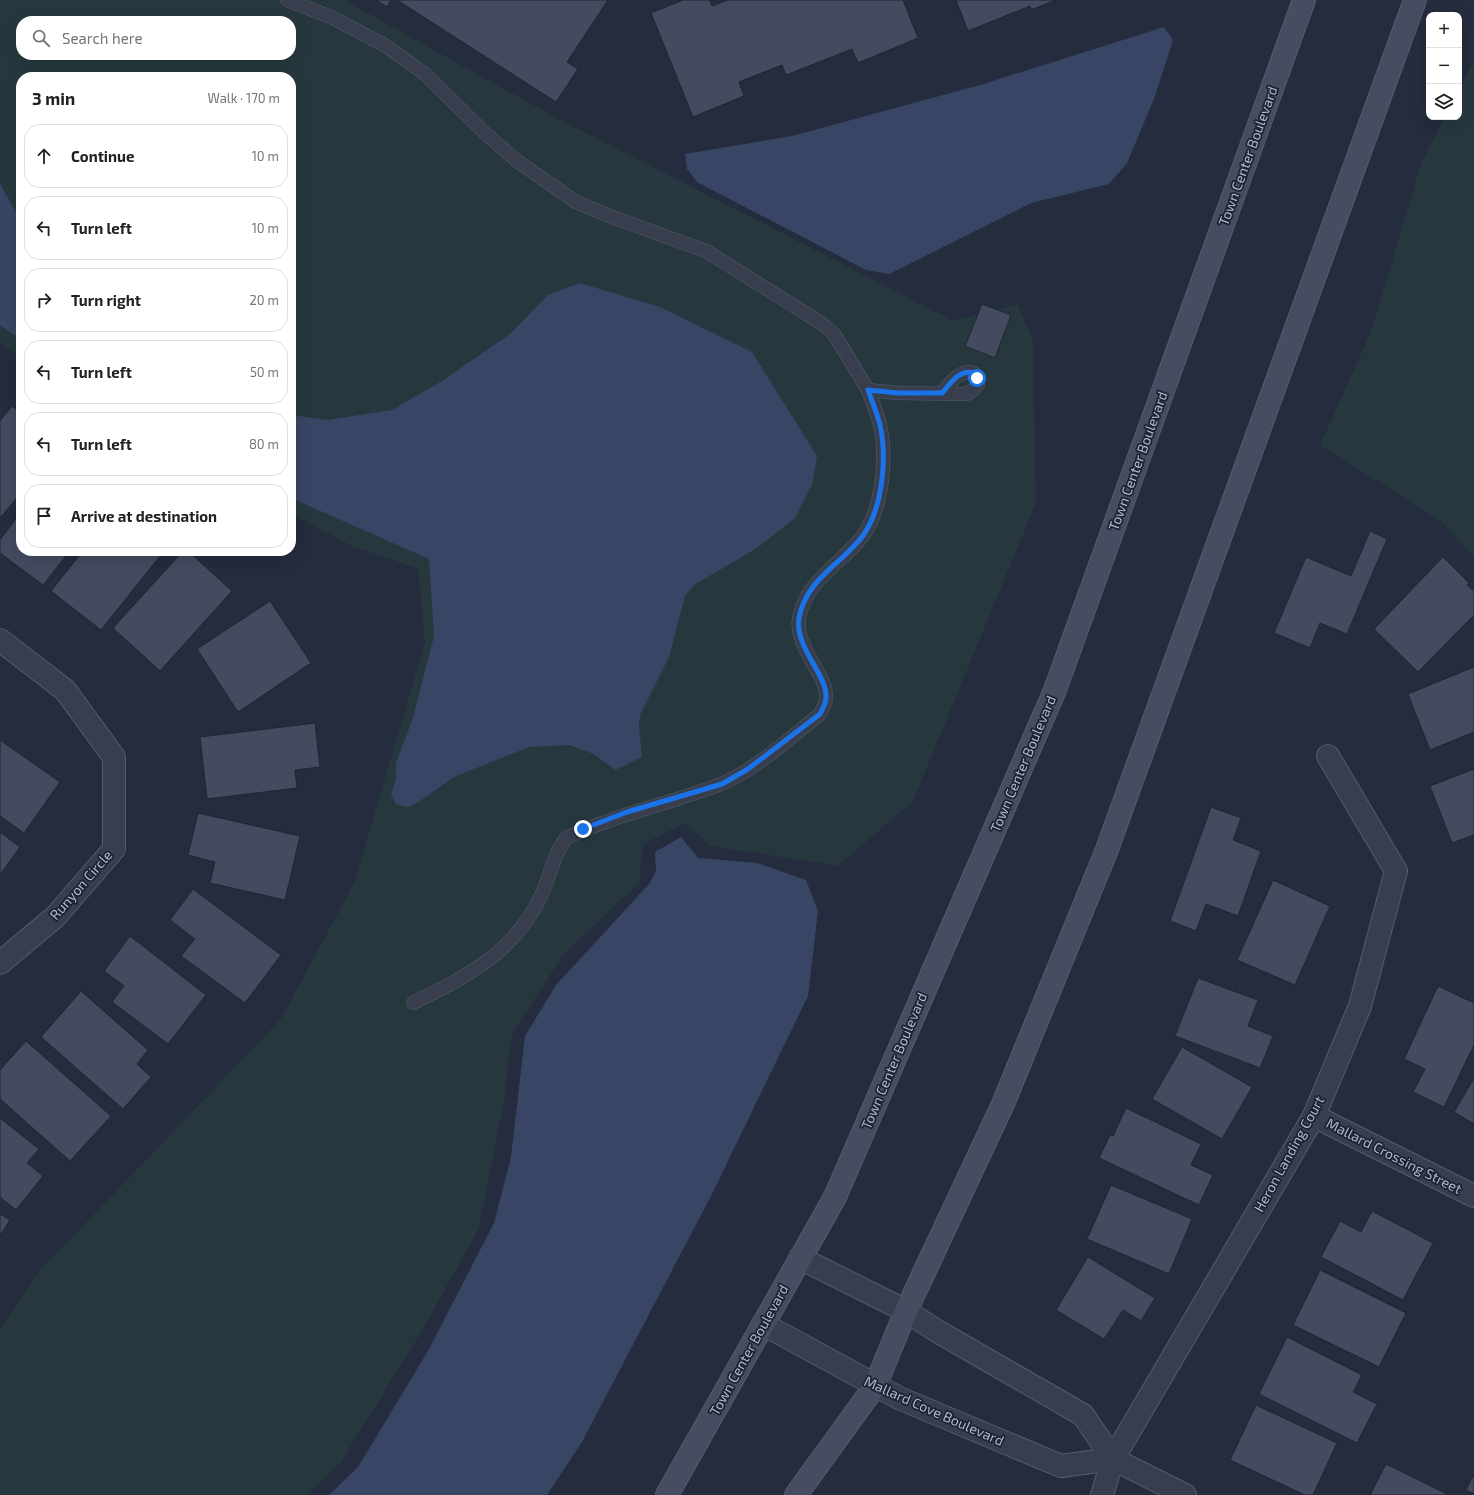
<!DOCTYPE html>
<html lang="en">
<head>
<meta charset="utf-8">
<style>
  :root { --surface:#fff; --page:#f6f6f6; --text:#202124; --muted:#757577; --line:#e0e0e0 }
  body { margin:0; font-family:"Exo 2",sans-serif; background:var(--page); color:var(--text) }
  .controls { position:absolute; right:12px; top:12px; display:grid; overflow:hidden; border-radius:8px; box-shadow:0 4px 16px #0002 }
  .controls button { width:36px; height:36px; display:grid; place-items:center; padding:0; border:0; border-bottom:1px solid var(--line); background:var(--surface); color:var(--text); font:20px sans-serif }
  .stop { position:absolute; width:12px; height:12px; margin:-9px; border:3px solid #1a73e8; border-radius:50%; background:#fff }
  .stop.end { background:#1a73e8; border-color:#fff; box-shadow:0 1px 4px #0008 }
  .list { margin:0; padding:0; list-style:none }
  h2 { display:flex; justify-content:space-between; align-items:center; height:52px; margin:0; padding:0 16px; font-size:17px }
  h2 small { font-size:13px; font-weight:400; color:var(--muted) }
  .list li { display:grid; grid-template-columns:26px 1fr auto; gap:12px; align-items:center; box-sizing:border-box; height:64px; margin:0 8px 8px; padding:0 8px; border:1px solid var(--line); border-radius:16px }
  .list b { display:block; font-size:15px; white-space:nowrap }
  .list em { font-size:13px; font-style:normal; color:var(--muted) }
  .icon { flex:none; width:22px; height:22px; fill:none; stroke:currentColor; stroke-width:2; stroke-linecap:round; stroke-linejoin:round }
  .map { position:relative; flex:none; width:1474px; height:1495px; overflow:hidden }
  .search { position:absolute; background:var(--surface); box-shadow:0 4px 16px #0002; left:16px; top:16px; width:280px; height:44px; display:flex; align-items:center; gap:10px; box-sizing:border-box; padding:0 14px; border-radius:16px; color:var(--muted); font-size:15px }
  .panel { position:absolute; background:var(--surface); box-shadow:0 4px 16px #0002; left:16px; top:72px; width:280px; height:484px; border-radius:16px }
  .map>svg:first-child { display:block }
  .green { fill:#26383e; fill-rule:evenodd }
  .water { fill:#394564 }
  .building { fill:#444b5f; stroke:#1f2534 }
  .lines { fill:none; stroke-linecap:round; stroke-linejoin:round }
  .service-casing { stroke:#565c6b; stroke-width:14 }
  .minor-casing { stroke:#565c6b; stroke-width:24 }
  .secondary-casing { stroke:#565c6b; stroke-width:24 }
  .service { stroke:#383e4d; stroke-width:13 }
  .minor { stroke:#383e4d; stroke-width:22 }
  .secondary { stroke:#464d60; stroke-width:22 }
  .route { stroke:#1a73e8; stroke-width:5 }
  .labels { text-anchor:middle; stroke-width:3.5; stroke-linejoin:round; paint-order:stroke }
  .street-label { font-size:14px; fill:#b4b9c9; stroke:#1d2332 }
</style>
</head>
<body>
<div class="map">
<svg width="1474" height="1495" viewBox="0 0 1474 1495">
  <rect width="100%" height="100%" fill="#242c3d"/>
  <!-- green -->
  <g class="green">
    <path d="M0,0H344L553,116L954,321L1017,304L1033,341L1036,503L913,801L838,866L711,846L685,823L643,844L639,883L564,954L512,1033L503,1106L479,1228L423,1329L341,1462L308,1495H0V1330L34,1277L281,1019L354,883L425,643L418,569L350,545L291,513V77H21V358L0,343ZM21,21H291V55H21Z"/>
    <polygon points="1474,61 1474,556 1440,520 1320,445 1371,332 1422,161 1445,117 1459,117 1459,90"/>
  </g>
  <!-- water -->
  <g class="water">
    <polygon points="1164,27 1173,40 1154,99 1127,163 1109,184 1031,203 889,274 866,270 697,182 687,169 685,154 792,136 980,85"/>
    <polygon points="0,184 21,221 21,340 0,325"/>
    <polygon points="580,283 660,307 752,352 817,456 812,485 795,518 757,548 694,585 685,596 669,657 640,715 639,727 642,757 615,770 594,754 569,745 529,747 454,777 420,801 408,807 396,804 391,795 396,779 396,763 413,718 434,636 429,559 291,498 291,415 327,420 392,410 442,381 510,334 548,295"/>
    <polygon points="681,837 698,858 757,863 806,880 818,911 808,996 711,1196 582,1442 547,1495 329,1495 358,1467 428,1351 494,1223 511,1157 525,1036 556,985 650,883 656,871 655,852"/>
  </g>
  <!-- building -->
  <g class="building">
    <polygon points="376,0 391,0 387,7"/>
    <polygon points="397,0 608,0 567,62 578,69 556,102"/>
    <polygon points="683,0 710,0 712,6 728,0 903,0 918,38 858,63 852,49 786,75 782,65 739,82 744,96 693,117 651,13"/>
    <polygon points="956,0 1056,0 1031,10 1030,6 968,31"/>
    <polygon points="982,304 1011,315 995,358 965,346"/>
    <polygon points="12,406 21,413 21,493 0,518 0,421"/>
    <polygon points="21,512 21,551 70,551 43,585 0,553 0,540"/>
    <polygon points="1370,531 1387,539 1347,634 1320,623 1310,648 1274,633 1306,557 1351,576"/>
    <polygon points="83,551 164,551 101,630 51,591"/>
    <polygon points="183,551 188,551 232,591 160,671 113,628"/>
    <polygon points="1443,557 1469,583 1467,585 1474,591 1474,615 1418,672 1374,629"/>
    <polygon points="270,601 311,663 238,712 197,649"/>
    <polygon points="1474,667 1474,732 1430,750 1408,694"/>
    <polygon points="315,723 320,767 295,770 297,788 207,799 200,737"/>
    <polygon points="0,740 60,782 24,833 0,816"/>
    <polygon points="1474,769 1474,835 1452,843 1430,786"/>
    <polygon points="1211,807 1241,818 1233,840 1261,851 1238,916 1206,904 1196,931 1170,921"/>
    <polygon points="198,813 300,836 285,900 210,883 215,862 188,855"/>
    <polygon points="0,832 20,847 0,875"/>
    <polygon points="1273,880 1330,906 1295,985 1237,960"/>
    <polygon points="193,889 281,955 245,1003 181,956 195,939 170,920"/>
    <polygon points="130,936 206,995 168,1044 112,1002 124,986 104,971"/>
    <polygon points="1198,978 1258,1000 1248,1026 1273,1036 1260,1068 1175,1036"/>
    <polygon points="1438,986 1474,1003 1474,1045 1444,1107 1413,1092 1425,1069 1404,1059"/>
    <polygon points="81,991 148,1050 137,1064 151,1077 123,1109 41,1037"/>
    <polygon points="26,1041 111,1116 70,1161 0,1099 0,1070"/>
    <polygon points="1182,1047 1252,1087 1222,1139 1152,1099"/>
    <polygon points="1474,1078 1474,1124 1454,1112"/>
    <polygon points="1126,1108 1201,1144 1191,1165 1213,1175 1199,1205 1099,1158 1110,1135 1113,1136"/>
    <polygon points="0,1118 39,1149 27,1163 43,1176 16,1210 0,1197"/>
    <polygon points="1111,1185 1192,1219 1169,1274 1087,1239"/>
    <polygon points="1372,1211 1433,1243 1403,1300 1321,1257 1340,1221 1361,1232"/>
    <polygon points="0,1214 10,1220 0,1236"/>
    <polygon points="1088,1257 1155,1298 1141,1321 1123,1310 1104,1339 1056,1310"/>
    <polygon points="1320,1270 1406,1313 1379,1367 1293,1325"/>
    <polygon points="1287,1337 1362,1375 1353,1392 1377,1404 1357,1443 1259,1394"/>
    <polygon points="1256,1405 1337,1443 1313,1495 1305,1495 1230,1460"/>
    <polygon points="1386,1464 1449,1495 1370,1495"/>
    <polygon points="1474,1474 1474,1494 1466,1490"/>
  </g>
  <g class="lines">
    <defs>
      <g id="service">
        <path d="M287,0L331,17L386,46L425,74L486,134L517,161L576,202L612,217L706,251L821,323L834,334L868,390L898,393L967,394L974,389L978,384L974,373C959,369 951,383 942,393"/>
        <path d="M413,1003C466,977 514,953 541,896C550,877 553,855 566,838C617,814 669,804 721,784C754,771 792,736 820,714C821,711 824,707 825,703C833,679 794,650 799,618C804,590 825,574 844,556C851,549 861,540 866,531C883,503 887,456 880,425C877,413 872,401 868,390"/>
      </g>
      <g id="minor">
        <polyline points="0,640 65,690 114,757 114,849 55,917 0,963"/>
        <polyline points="1314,1116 1474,1196"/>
        <polyline points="800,1258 906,1311 937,1331 1083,1415 1113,1459 1185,1495"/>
        <polyline points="763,1324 899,1398 1061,1466 1113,1459"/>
        <polyline points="1102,1495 1113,1459 1314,1116 1360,1006 1396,871 1328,756"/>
      </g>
      <g id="secondary">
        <polyline points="667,1495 835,1197 1055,690 1304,0"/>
        <polyline points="796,1495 875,1386 906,1311 1003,1104 1106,852 1415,0"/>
      </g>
    </defs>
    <!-- service casing -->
    <use href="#service" class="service-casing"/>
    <!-- minor casing -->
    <use href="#minor" class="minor-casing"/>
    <!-- secondary casing -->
    <use href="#secondary" class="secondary-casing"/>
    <!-- service -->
    <use href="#service" class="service"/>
    <!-- minor -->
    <use href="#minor" class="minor"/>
    <!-- secondary -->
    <use href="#secondary" class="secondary"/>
  </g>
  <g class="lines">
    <!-- route -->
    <path class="route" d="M583,829L627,812L722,784L748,769L820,714C821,711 824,707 825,703C833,679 794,650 799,618C804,590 824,574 844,556C851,549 861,540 866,531C883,503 887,456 880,425C877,413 872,401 868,390L898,393H942C951,383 959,369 974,373L977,378"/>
  </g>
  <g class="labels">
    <!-- street labels -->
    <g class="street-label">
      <text transform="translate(1248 156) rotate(-70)" y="5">Town Center Boulevard</text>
      <text transform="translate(1138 461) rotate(-70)" y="5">Town Center Boulevard</text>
      <text transform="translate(1023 764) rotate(-67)" y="5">Town Center Boulevard</text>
      <text transform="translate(81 885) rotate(-49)" y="5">Runyon Circle</text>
      <text transform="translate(894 1061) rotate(-67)" y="5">Town Center Boulevard</text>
      <text transform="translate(1289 1154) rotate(-61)" y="5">Heron Landing Court</text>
      <text transform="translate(1394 1156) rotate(27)" y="5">Mallard Crossing Street</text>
      <text transform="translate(749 1350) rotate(-61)" y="5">Town Center Boulevard</text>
      <text transform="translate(934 1411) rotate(24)" y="5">Mallard Cove Boulevard</text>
    </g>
  </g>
</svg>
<div class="controls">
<button>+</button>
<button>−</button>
<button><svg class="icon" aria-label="layers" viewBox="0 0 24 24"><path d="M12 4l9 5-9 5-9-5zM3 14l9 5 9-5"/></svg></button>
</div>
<div class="stop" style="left:977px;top:378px"></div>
<div class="stop end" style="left:583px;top:829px"></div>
<div class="search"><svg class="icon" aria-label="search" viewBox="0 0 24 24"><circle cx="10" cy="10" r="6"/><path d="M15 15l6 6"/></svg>Search here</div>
<section class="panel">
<h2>3 min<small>Walk · 170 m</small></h2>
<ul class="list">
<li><svg class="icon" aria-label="ahead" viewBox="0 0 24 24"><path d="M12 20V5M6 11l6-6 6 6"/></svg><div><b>Continue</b></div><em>10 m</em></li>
<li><svg class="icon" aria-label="left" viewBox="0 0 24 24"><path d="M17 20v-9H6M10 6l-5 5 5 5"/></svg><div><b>Turn left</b></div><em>10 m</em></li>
<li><svg class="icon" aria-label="right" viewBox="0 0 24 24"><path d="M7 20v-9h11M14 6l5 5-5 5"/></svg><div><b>Turn right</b></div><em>20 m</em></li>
<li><svg class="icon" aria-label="left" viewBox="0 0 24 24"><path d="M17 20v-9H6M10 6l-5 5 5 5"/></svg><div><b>Turn left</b></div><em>50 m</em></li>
<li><svg class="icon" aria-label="left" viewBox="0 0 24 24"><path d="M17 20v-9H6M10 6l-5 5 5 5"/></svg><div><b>Turn left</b></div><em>80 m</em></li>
<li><svg class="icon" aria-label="arrive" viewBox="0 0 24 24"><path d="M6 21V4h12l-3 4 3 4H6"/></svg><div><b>Arrive at destination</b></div></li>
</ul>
</section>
</div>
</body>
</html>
